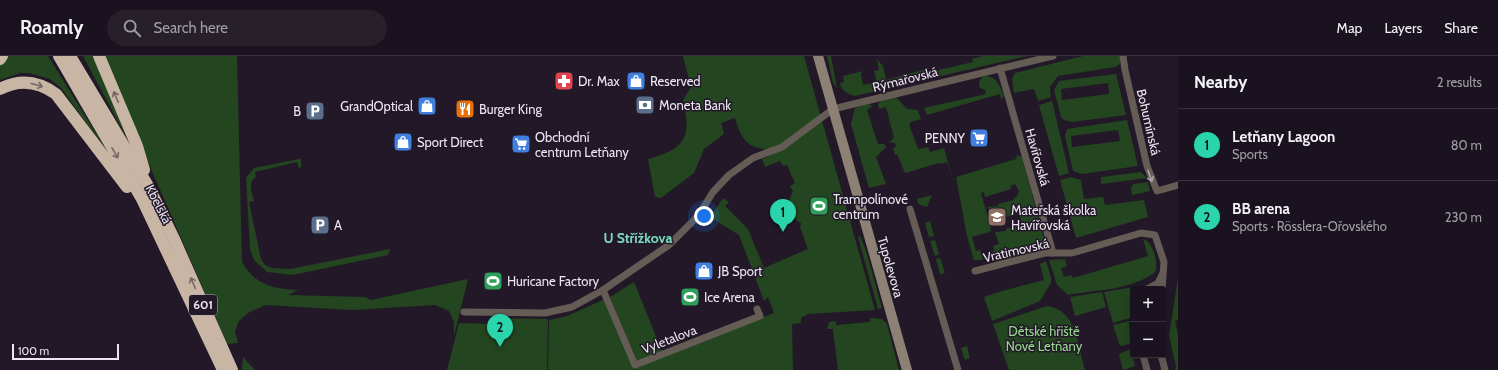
<!DOCTYPE html>
<html lang="en">
<head>
<meta charset="utf-8">
<style>
  :root { --surface:#1a121e; --page:#27202b; --text:#f1f3f6; --muted:#9f9ea4; --line:#38323c; --accent:#2ad5ac }
  body { margin:0; font-family:Cabin,sans-serif; background:var(--page); color:var(--text) }
  .controls { position:absolute; right:12px; bottom:12px; display:grid; overflow:hidden; border-radius:4px; box-shadow:0 4px 16px #0002 }
  .controls button { width:36px; height:36px; display:grid; place-items:center; padding:0; border:0; border-bottom:1px solid var(--line); background:var(--surface); color:var(--text); font:20px sans-serif }
  .scale { position:absolute; left:12px; bottom:10px; width:107px; box-sizing:border-box; padding-left:4px; border:2px solid #ebe5f0; border-top:0; font-size:11px; line-height:14px; white-space:nowrap; color:#ebe5f0; -webkit-text-stroke:3px #221828; paint-order:stroke }
  .you { position:absolute; left:704px; top:160px; width:14px; height:14px; margin:-10px; border:3px solid #fff; border-radius:50%; background:#1a73e8; box-shadow:0 0 0 6px #1a73e833 }
  .badge { display:grid; place-items:center; width:26px; height:26px; border-radius:50%; background:var(--accent); color:#111; font-size:13px; font-weight:700 }
  .pin { position:absolute; translate:-50% -33px; filter:drop-shadow(0 1px 2px #0008) }
  .pin::after { content:''; position:absolute; top:21px; width:14px; height:12px; background:inherit; clip-path:polygon(0 0,100% 0,50% 100%) }
  .list { margin:0; padding:0; list-style:none }
  h2 { display:flex; justify-content:space-between; align-items:center; height:52px; margin:0; padding:0 16px; font-size:17px }
  h2 small { font-size:13px; font-weight:400; color:var(--muted) }
  .list li { display:grid; grid-template-columns:26px 1fr auto; gap:12px; align-items:center; box-sizing:border-box; height:72px; padding:0 16px; border-top:1px solid var(--line) }
  .list b { display:block; font-size:15px; white-space:nowrap }
  .list p { margin:0; font-size:13px; white-space:nowrap; color:var(--muted) }
  .list em { font-size:13px; font-style:normal; color:var(--muted) }
  .icon { flex:none; width:22px; height:22px; fill:none; stroke:currentColor; stroke-width:2; stroke-linecap:round; stroke-linejoin:round }
  .map { position:relative; flex:none; width:1178px; height:314px; overflow:hidden }
  header { display:flex; align-items:center; gap:24px; box-sizing:border-box; height:56px; padding:0 20px; background:var(--surface); border-bottom:1px solid var(--line) }
  header strong { font-size:19px }
  nav { display:flex; gap:22px; margin-inline-start:auto; font-size:14px }
  .search { width:280px; height:36px; background:var(--page); display:flex; align-items:center; gap:10px; box-sizing:border-box; padding:0 14px; border-radius:22px; color:var(--muted); font-size:15px }
  main { display:flex }
  aside { flex:1; background:var(--surface) }
  .map>svg:first-child { display:block }
  .green { fill:#23451f; fill-rule:evenodd }
  .lines { fill:none; stroke-linecap:round; stroke-linejoin:round }
  .street { stroke:#645c55; stroke-width:7 }
  .secondary { stroke:#8d8075; stroke-width:10 }
  .highway { stroke:#c9b5a4; stroke-width:12 }
  .oneway { stroke:#766666 }
  .oneway2 { stroke:#aea7aa }
  .labels { text-anchor:middle; stroke-width:3; stroke-linejoin:round; paint-order:stroke }
  .shield { fill:#221828; stroke:#afa8b4; stroke-width:1 }
  .shield-label { font-size:12px; font-weight:bold; fill:#ebe5f0 }
  .street-label { font-size:13px; fill:#ebe5f0; stroke:#221828 }
  .poi-label { font-size:13px; fill:#ebe5f0; stroke:#221828; text-anchor:start }
  .park-label { font-size:13px; fill:#96d68e; stroke:#221828 }
  .neighbourhood-label { font-size:14px; font-weight:bold; fill:#7bdabd; stroke:#221828 }
</style>
</head>
<body>
<header>
<strong>Roamly</strong>
<div class="search"><svg class="icon" aria-label="search" viewBox="0 0 24 24"><circle cx="10" cy="10" r="6"/><path d="M15 15l6 6"/></svg>Search here</div>
<nav><a>Map</a><a>Layers</a><a>Share</a></nav>
</header>
<main>
<div class="map">
<svg width="1178" height="314" viewBox="0 0 1178 314">
  <rect width="100%" height="100%" fill="#221828"/>
  <!-- green -->
  <g class="green">
    <polygon points="6,0 48,0 117,111 62,33 50,23 29,17 20,17 0,24 0,7"/>
    <polygon points="83,0 93,0 132,92"/>
    <path d="M102,0H237L242,206C255,229 273,233 298,234L288,239L365,241L371,244L468,223L454,280V266L449,255L435,249L352,254L265,249L248,257L239,265L235,275L238,287L227,288Z"/>
    <path d="M683,0H804L875,254L808,258L801,262V267L792,268L793,314H548L549,264L567,260L605,243L635,312L774,257L768,241L764,245L739,179L710,161L723,142L729,146L725,150L748,173L764,212L808,193L800,171L801,167L797,165L789,145L793,135L790,130L795,127L787,109L783,110L780,105L765,111L762,103L769,100L765,93C746,92 740,79 735,62L721,67L724,78L704,93L694,117L661,142L655,141L648,103C685,93 692,82 683,44L691,31Z"/>
    <polygon points="827,0 831,0 837,32 833,27"/>
    <path d="M983,0H1027L855,40C848,38 841,35 840,27L844,26L843,20L863,15L861,18L863,29L877,26L874,15L879,14L877,3L883,10L886,24L923,14H929L930,16C945,13 958,9 973,6L972,3Z"/>
    <polygon points="1083,0 1120,0 1120,8 1115,11 1058,20 1050,31 1051,41 1038,45 1034,33 1014,37 1012,23 1015,17"/>
    <path d="M1116,18L1126,59L1072,66L1064,64L1061,61L1054,34L1059,25ZM1108,27L1109,38L1062,44L1061,33Z"/>
    <path d="M985,20C996,20 1000,30 1004,40L1001,44L1000,38L927,59L924,52L986,38L985,34L980,32L979,26L982,21Z"/>
    <polygon points="896,41 907,53 918,54 921,63 911,66 909,68 918,93 928,91 930,96 944,92 954,128 947,106 940,108 939,107 905,117 897,98 895,99 893,92 896,91 895,87 889,86 894,82 886,51 879,53 878,49 880,45"/>
    <polygon points="1052,45 1069,117 1059,120 1039,49"/>
    <polygon points="868,48 873,50 867,54 878,88 884,88 886,91 876,101 886,128 869,132 851,68 855,52"/>
    <path d="M1127,64L1138,110L1082,118L1073,115L1065,80L1067,73ZM1118,74L1120,85L1072,91L1071,80Z"/>
    <polygon points="1017,99 1022,101 1044,183 1044,190 1040,195 997,206 992,203 991,197 994,194 993,190 999,188 995,176 1006,175 1006,173 1021,167 1020,160 1021,160 1018,157 1000,163 998,162 998,164 992,166 988,151 998,150 998,148 1014,144 1014,141 1016,142 1019,135 1015,128 1010,130 1011,133 985,141 984,136 981,137 991,172 990,174 992,175 983,178 981,177 982,178 972,181 976,195 980,194 983,204 974,204 967,180 956,121 1016,103"/>
    <path d="M299,103H301V111L299,112L297,106L255,116L256,121C247,126 252,137 254,145L249,146L261,203L265,209L272,212L290,213L390,193L388,199L293,219L267,216L254,204L250,193L246,122L254,112Z"/>
    <polygon points="1141,116 1147,122 1101,128 1101,121"/>
    <polygon points="1071,121 1081,124 1084,143 1103,141 1105,149 1144,144 1148,161 1076,182 1060,124"/>
    <polygon points="1148,126 1150,135 1132,139 1131,131 1133,130 1133,128"/>
    <polygon points="932,139 927,151 918,148 917,143"/>
    <polygon points="930,165 934,180 929,181 925,167"/>
    <polygon points="860,180 866,195 882,252 878,253 858,181"/>
    <path d="M1143,183C1153,185 1159,208 1155,216C1132,234 1096,234 1068,239L1057,229L1049,204L1065,203L1067,210L1061,212L1064,221L1071,219L1073,222L1148,200Z"/>
    <polygon points="935,184 939,198 935,200 930,185"/>
    <polygon points="940,202 945,217 940,218 936,203"/>
    <polygon points="1046,205 1051,221 1051,227 1040,245 992,265 984,241 1002,235 1044,224 1040,208"/>
    <polygon points="1178,222 1178,264 1175,265 1178,279 1178,314 1175,314 1176,311 1169,280"/>
    <polygon points="634,226 662,295 637,305 610,241"/>
    <polygon points="1134,231 1130,262 1113,267 1104,236"/>
    <polygon points="1102,236 1106,251 1075,260 1070,241"/>
    <path d="M1047,250C1077,254 1078,290 1085,314H1009L993,268Z"/>
    <polygon points="496,262 548,263 547,314 447,314 459,267 489,268 489,265 495,265"/>
    <polygon points="870,262 882,263 887,268 899,314 838,314 833,273 827,273 829,266 836,265 836,269 870,266"/>
    <polygon points="1129,265 1130,288 1121,290 1119,288 1113,269"/>
    <polygon points="967,290 970,302 965,304 961,292"/>
    <polygon points="1131,293 1135,310 1123,314 1119,298"/>
    <polygon points="243,301 255,314 242,314"/>
  </g>
  <g class="lines">
    <!-- street -->
    <g class="street">
      <polyline points="1123,0 1125,14 1147,110 1157,135 1178,129"/>
      <polyline points="1000,12 1053,197"/>
      <polyline points="910,153 958,314"/>
      <polyline points="975,215 1045,197 1072,197 1141,177 1155,179 1164,206 1162,233"/>
      <polyline points="1147,233 1158,227 1162,219"/>
      <polyline points="603,234 635,309 760,260 757,253"/>
      <polyline points="464,256 545,257 572,251 603,234 669,189 698,160 713,136 729,119 753,102 782,91 833,53 1053,0"/>
      <polyline points="1143,299 1147,314"/>
      <polyline points="1161,299 1165,314"/>
    </g>
    <!-- secondary -->
    <polyline class="secondary" points="818,0 907,314"/>
    <!-- highway -->
    <g class="highway">
      <polyline points="59,0 142,143 223,314"/>
      <polyline points="70,0 148,130 174,183 232,314"/>
      <polyline points="99,0 137,90 144,114"/>
      <polyline points="0,3 2,0"/>
      <path d="M0,33C19,23 38,25 56,38L127,131"/>
    </g>
  </g>
  <!-- one-way arrows -->
  <defs><path id="oneway-shaft" d="M-6 0H5M1.5-3L5.5 0L1.5 3" fill="none" stroke-width="1.6" stroke-linecap="round" stroke-linejoin="round"/></defs>
  <g class="oneway">
    <use href="#oneway-shaft" transform="translate(37 29) rotate(15)"/>
    <use href="#oneway-shaft" transform="translate(116 41) rotate(-113)"/>
    <use href="#oneway-shaft" transform="translate(115 97) rotate(60)"/>
    <use href="#oneway-shaft" transform="translate(193 227) rotate(-114)"/>
  </g>
  <use class="oneway2" href="#oneway-shaft" transform="translate(1150 120) rotate(71)"/>
  <!-- icons -->
  <defs>
    <symbol id="pharmacy-square" viewBox="-11 -11 22 22"><rect x="-9" y="-9" width="18" height="18" rx="4" fill="#e0444e" stroke="#221828"/><path d="M-2-6h4v4h4v4h-4v4h-4v-4h-4v-4h4Z" fill="#fff"/></symbol>
    <symbol id="shop-square" viewBox="-11 -11 22 22"><rect x="-9" y="-9" width="18" height="18" rx="4" fill="#3f7fe0" stroke="#221828"/><path d="M-5-2.5h2.3a2.7 3.5 0 0 1 5.4 0H5L5.5 6h-11ZM-1.5-2.5h3a1.5 2.3 0 0 0-3 0Z" fill="#fff"/></symbol>
    <symbol id="bank-square" viewBox="-11 -11 22 22"><rect x="-9" y="-9" width="18" height="18" rx="4" fill="#5c6f8a" stroke="#221828"/><path d="M-6-4H6V4H-6ZM0-2.3a2.3 2.3 0 1 0 0 4.6a2.3 2.3 0 1 0 0-4.6Z" fill="#fff"/></symbol>
    <symbol id="restaurant-square" viewBox="-11 -11 22 22"><rect x="-9" y="-9" width="18" height="18" rx="4" fill="#e8710a" stroke="#221828"/><path d="M-5-6h1v4h1v-4h1v4h1v-4h1v5L-1.5 .5V6h-2V.5L-5-1ZM5-6V6H3V1.5H1.5Q1.5-4 5-6Z" fill="#fff"/></symbol>
    <symbol id="parking-square" viewBox="-11 -11 22 22"><rect x="-9" y="-9" width="18" height="18" rx="4" fill="#5c6f8a" stroke="#221828"/><path d="M-3.5-5.5H1a3.5 3.5 0 0 1 0 7H-1V5.5H-3.5ZM-1-3.4V-.6H.8a1.4 1.4 0 0 0 0-2.8Z" fill="#fff"/></symbol>
    <symbol id="supermarket-square" viewBox="-11 -11 22 22"><rect x="-9" y="-9" width="18" height="18" rx="4" fill="#3f7fe0" stroke="#221828"/><path d="M-6-5.5h2.5l.6 2H6L4.5 2H-2.5L-4.4-4H-6ZM-1.5 3.2a1.3 1.3 0 1 0 .1 0ZM3 3.2a1.3 1.3 0 1 0 .1 0Z" fill="#fff"/></symbol>
    <symbol id="stadium-square" viewBox="-11 -11 22 22"><rect x="-9" y="-9" width="18" height="18" rx="4" fill="#2e9e5b" stroke="#221828"/><path d="M0-5a6.5 5 0 1 0 0 10a6.5 5 0 1 0 0-10ZM-3.5-1.8h7v3.6h-7Z" fill="#fff"/></symbol>
    <symbol id="school-square" viewBox="-11 -11 22 22"><rect x="-9" y="-9" width="18" height="18" rx="4" fill="#8d6e63" stroke="#221828"/><path d="M0-5L7-2L0 1L-7-2ZM-4 1L0 2.5L4 1V4Q0 6-4 4Z" fill="#fff"/></symbol>
  </defs>
  <g fill-rule="evenodd">
    <use href="#pharmacy-square" x="553" y="14" width="22" height="22"/>
    <use href="#shop-square" x="625" y="14" width="22" height="22"/>
    <use href="#bank-square" x="634" y="38" width="22" height="22"/>
    <use href="#shop-square" x="416" y="39" width="22" height="22"/>
    <use href="#restaurant-square" x="454" y="42" width="22" height="22"/>
    <use href="#parking-square" x="304" y="44" width="22" height="22"/>
    <use href="#supermarket-square" x="968" y="71" width="22" height="22"/>
    <use href="#shop-square" x="392" y="75" width="22" height="22"/>
    <use href="#supermarket-square" x="510" y="77" width="22" height="22"/>
    <use href="#stadium-square" x="808" y="139" width="22" height="22"/>
    <use href="#school-square" x="986" y="150" width="22" height="22"/>
    <use href="#parking-square" x="309" y="158" width="22" height="22"/>
    <use href="#shop-square" x="693" y="204" width="22" height="22"/>
    <use href="#stadium-square" x="482" y="214" width="22" height="22"/>
    <use href="#stadium-square" x="679" y="230" width="22" height="22"/>
  </g>
  <g class="labels">
    <!-- shield labels -->
    <rect class="shield" x="189" y="239" width="28" height="20" rx="3"/>
    <g class="shield-label">
      <text x="203" y="253">601</text>
    </g>
    <!-- street labels -->
    <g class="street-label">
      <text transform="translate(905 23) rotate(-14)" y="5">Rýmařovská</text>
      <text transform="translate(1149 66) rotate(77)" y="5">Bohumínská</text>
      <text transform="translate(1038 101) rotate(74)" y="5">Havířovská</text>
      <text transform="translate(159 148) rotate(63)" y="5">Kbelská</text>
      <text transform="translate(1016 194) rotate(-13)" y="5">Vratimovská</text>
      <text transform="translate(891 211) rotate(74)" y="5">Tupolevova</text>
      <text transform="translate(669 283) rotate(-21)" y="5">Vyletalova</text>
    </g>
    <!-- poi labels -->
    <g class="poi-label">
      <text x="578" y="30">Dr. Max</text>
      <text x="650" y="30">Reserved</text>
      <text x="659" y="54">Moneta Bank</text>
      <text x="413" y="55" text-anchor="end">GrandOptical</text>
      <text x="479" y="58">Burger King</text>
      <text x="301" y="60" text-anchor="end">B</text>
      <text x="535" y="86">Obchodní<tspan x="535" dy="15">centrum Letňany</tspan></text>
      <text x="965" y="87" text-anchor="end">PENNY</text>
      <text x="417" y="91">Sport Direct</text>
      <text x="833" y="148">Trampolínové<tspan x="833" dy="15">centrum</tspan></text>
      <text x="1011" y="159">Mateřská školka<tspan x="1011" dy="15">Havířovská</tspan></text>
      <text x="334" y="174">A</text>
      <text x="718" y="220">JB Sport</text>
      <text x="507" y="230">Huricane Factory</text>
      <text x="704" y="246">Ice Arena</text>
    </g>
    <!-- park labels -->
    <g class="park-label">
      <text x="1044" y="280">Dětské hřiště<tspan x="1044" dy="15">Nové Letňany</tspan></text>
    </g>
    <!-- neighbourhood labels -->
    <g class="neighbourhood-label">
      <text x="638" y="187">U Střížkova</text>
    </g>
  </g>
</svg>
<div class="controls">
<button>+</button>
<button>−</button>
</div>
<div class="scale">100 m</div>
<div class="you"></div>
<div class="pin badge" style="left:783px;top:176px">1</div>
<div class="pin badge" style="left:500px;top:291px">2</div>
</div>
<aside>
<h2>Nearby<small>2 results</small></h2>
<ul class="list">
<li><span class="badge">1</span><div><b>Letňany Lagoon</b><p>Sports</p></div><em>80 m</em></li>
<li><span class="badge">2</span><div><b>BB arena</b><p>Sports · Rösslera-Ořovského</p></div><em>230 m</em></li>
</ul>
</aside>
</main>
</body>
</html>
